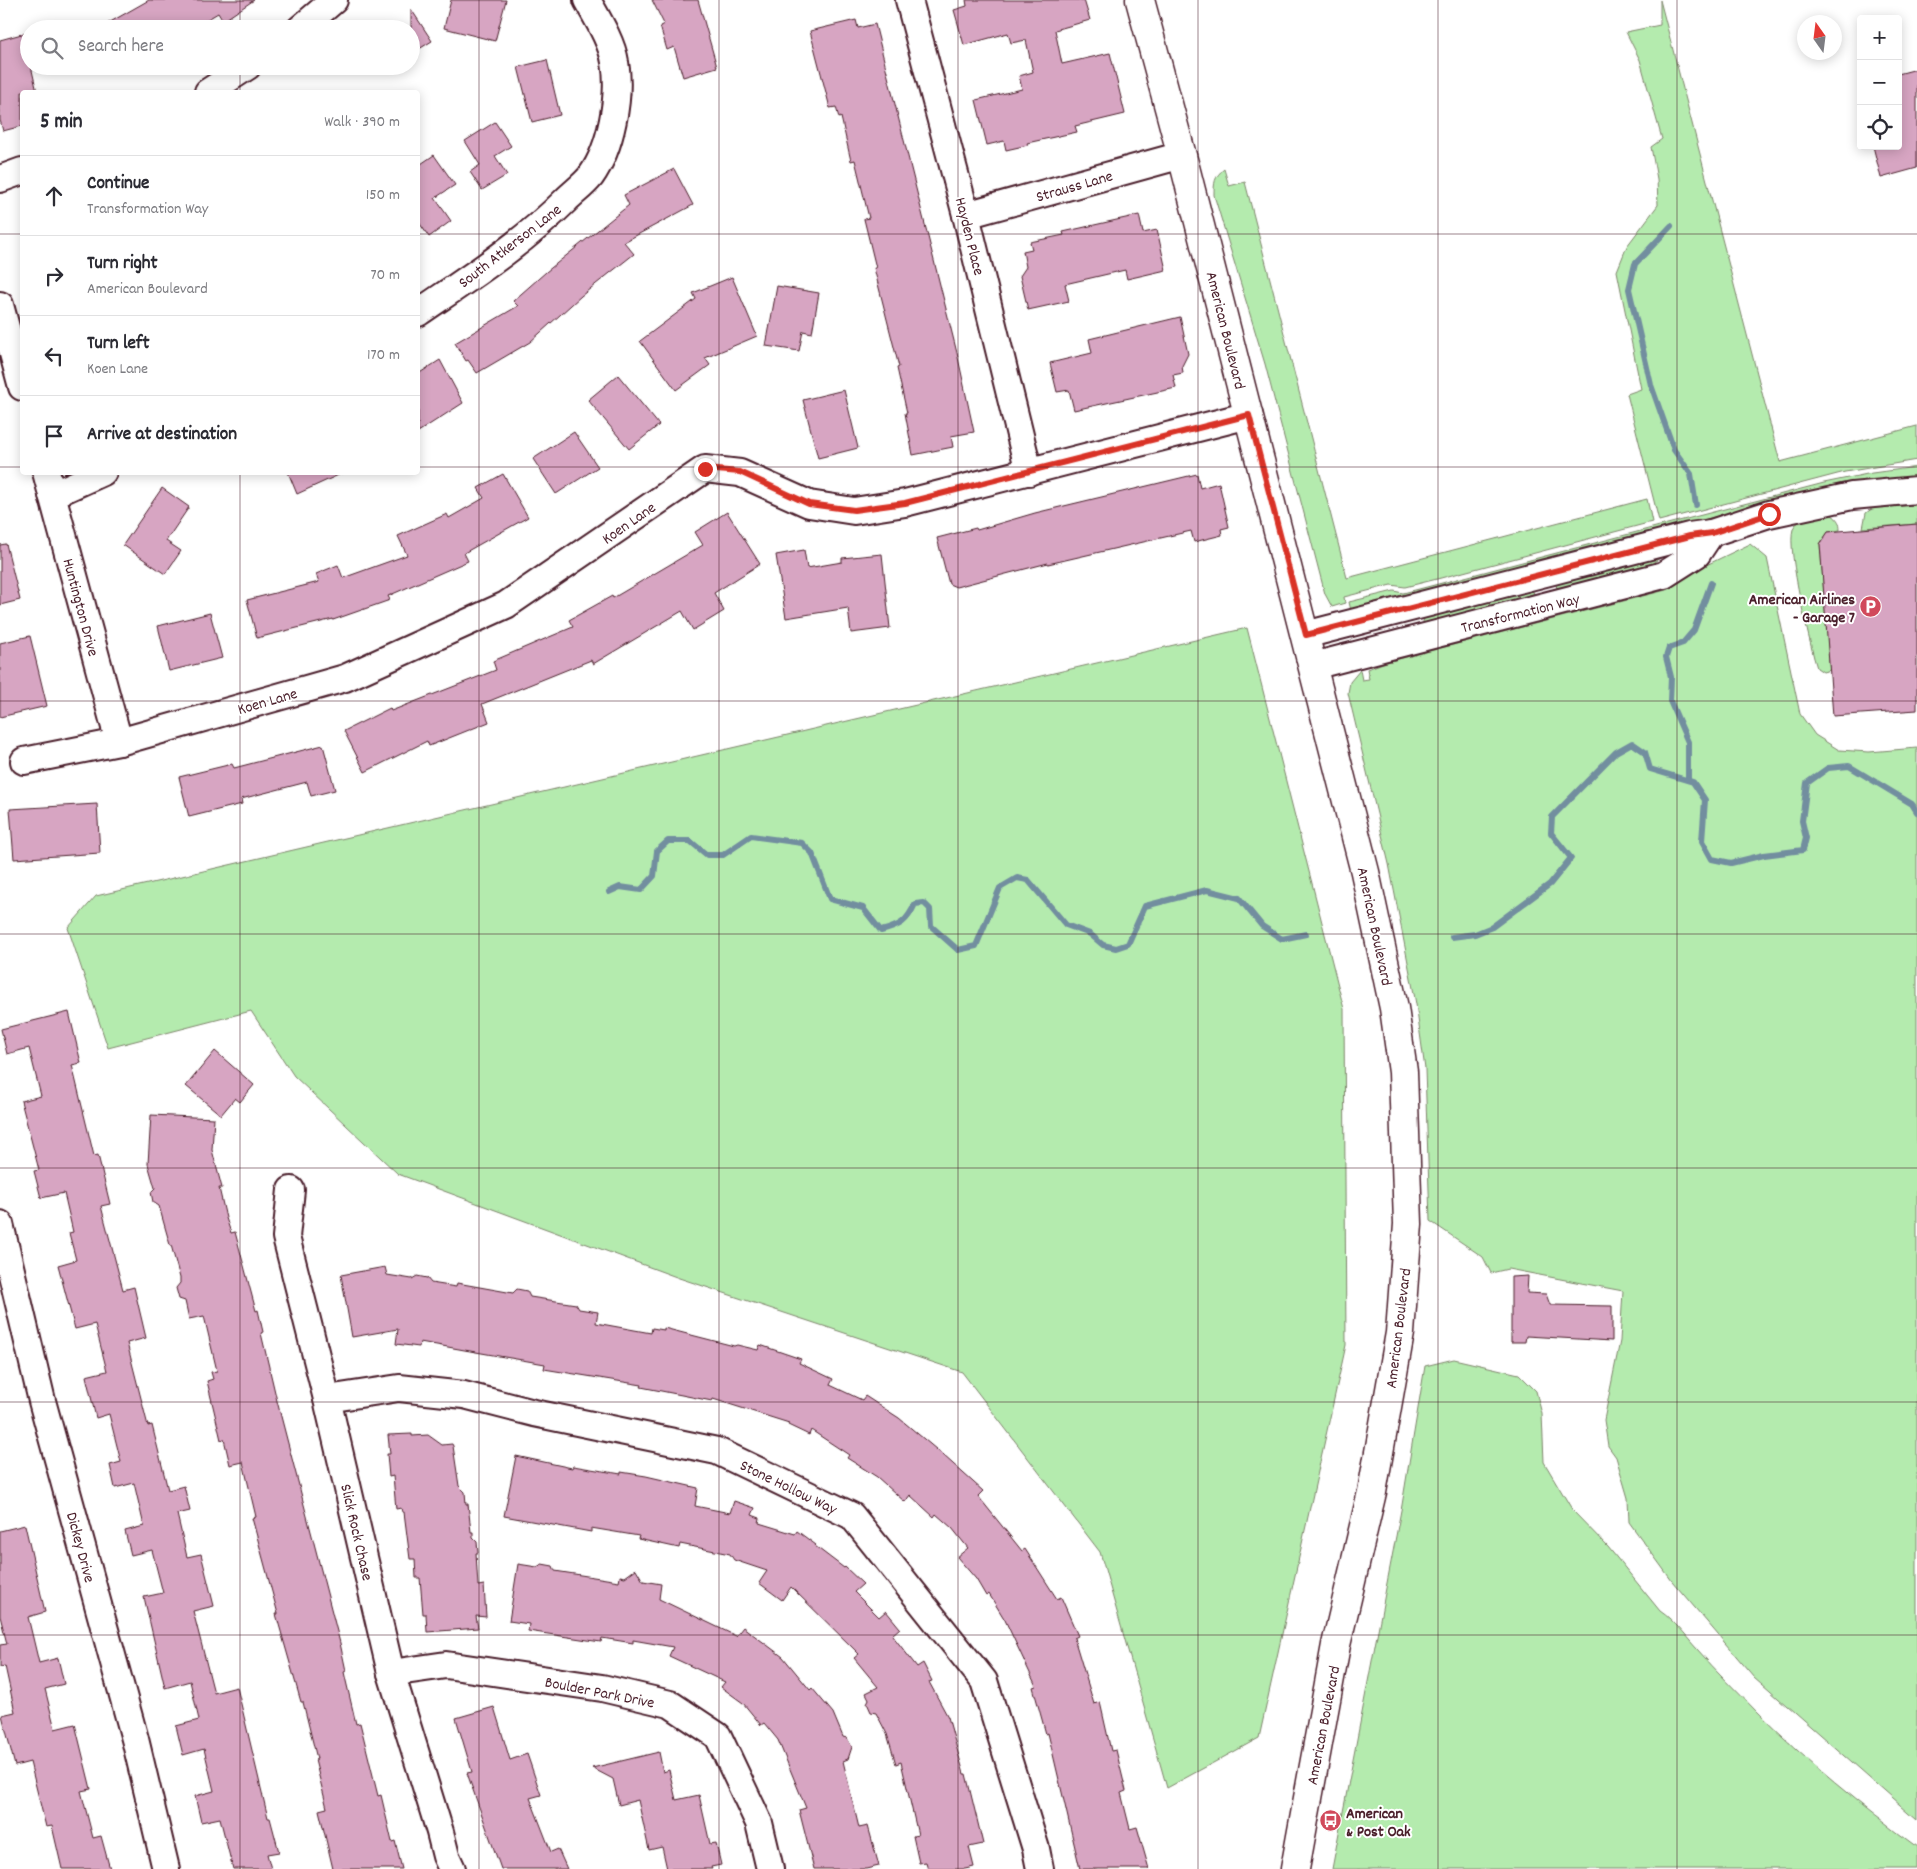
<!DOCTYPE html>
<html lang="en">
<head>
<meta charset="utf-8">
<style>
  :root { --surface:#fff; --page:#f7f7f7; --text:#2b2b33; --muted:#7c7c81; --line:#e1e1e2 }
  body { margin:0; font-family:Dekko,sans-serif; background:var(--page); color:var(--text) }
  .controls { position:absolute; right:15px; top:15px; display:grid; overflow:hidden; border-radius:5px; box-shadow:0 2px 12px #0003 }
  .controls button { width:45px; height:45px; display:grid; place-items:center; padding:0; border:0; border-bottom:1px solid var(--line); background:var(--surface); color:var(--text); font:25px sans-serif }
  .compass { position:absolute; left:1797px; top:15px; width:45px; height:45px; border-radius:50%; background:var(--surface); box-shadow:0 2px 12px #0003; rotate:346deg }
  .stop { position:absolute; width:15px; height:15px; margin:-11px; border:4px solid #d93025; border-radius:50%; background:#fff }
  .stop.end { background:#d93025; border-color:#fff; box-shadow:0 1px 5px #0008 }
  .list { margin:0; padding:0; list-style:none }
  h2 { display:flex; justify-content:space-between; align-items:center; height:65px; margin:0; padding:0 20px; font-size:21px }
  h2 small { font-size:16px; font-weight:400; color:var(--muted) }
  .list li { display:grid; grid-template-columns:32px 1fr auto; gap:15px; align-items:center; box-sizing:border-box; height:80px; padding:0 20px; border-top:1px solid var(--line) }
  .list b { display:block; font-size:19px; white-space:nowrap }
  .list p { margin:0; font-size:16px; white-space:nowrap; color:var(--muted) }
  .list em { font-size:16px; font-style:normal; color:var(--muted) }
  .icon { flex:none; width:28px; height:28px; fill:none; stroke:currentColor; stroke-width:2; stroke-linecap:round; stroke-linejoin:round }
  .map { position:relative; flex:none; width:1917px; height:1869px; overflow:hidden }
  .search { position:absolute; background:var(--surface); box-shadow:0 2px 12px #0003; left:20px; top:20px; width:400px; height:55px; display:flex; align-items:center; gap:12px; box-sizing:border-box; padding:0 18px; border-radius:28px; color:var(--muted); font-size:19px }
  .panel { position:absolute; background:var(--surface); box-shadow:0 2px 12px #0003; left:20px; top:90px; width:400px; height:385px; border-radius:5px }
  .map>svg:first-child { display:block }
  .green { fill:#b4ebae; stroke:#7f856c }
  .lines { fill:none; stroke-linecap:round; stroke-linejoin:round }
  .stream { stroke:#728e9f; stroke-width:6 }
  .building { fill:#d7a5c2; stroke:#4a1f2b }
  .street-casing { stroke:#4a1f2b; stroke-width:30 }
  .secondary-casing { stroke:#4a1f2b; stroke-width:31 }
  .street { stroke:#fff; stroke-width:26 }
  .secondary { stroke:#fff; stroke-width:28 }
  .route { stroke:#d93025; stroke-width:6 }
  .grid { fill:none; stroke:#4a1f2b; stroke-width:1; stroke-opacity:0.55 }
  .labels { text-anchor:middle; stroke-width:4; stroke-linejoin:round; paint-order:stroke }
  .street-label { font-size:16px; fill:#4a1f2b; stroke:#fff }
  .poi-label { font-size:16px; font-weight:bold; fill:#4a1f2b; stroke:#fff; text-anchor:end }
</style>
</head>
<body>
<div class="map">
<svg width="1917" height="1869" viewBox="0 0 1917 1869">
  <rect width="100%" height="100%" fill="#fff"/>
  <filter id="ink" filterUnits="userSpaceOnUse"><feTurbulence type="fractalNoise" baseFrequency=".02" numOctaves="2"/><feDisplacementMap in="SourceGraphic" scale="10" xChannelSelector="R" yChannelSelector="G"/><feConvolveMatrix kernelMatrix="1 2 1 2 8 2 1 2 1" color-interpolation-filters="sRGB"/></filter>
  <g filter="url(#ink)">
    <!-- green -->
    <g class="green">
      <polygon points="1660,0 1780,462 1917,426 1917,460 1845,472 1659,521 1627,394 1641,389 1617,271 1627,246 1658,205 1657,179 1651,147 1662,139 1640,60 1626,32 1660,25"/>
      <path d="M1224,169L1229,186L1245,182L1347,578L1647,499L1652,522L1437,579L1405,587L1391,585L1344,597L1345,603L1332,607L1325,594L1265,364L1214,195C1214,183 1214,177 1224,169Z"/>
      <polygon points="1917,467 1917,480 1776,501 1351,611 1349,602 1394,591 1403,593 1419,589 1824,483 1872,473"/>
      <polygon points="1917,505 1917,524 1863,528 1866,513 1873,508"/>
      <path d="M1832,515C1838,519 1840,523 1840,530L1828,532L1820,544L1830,670L1823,672L1817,668L1814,658C1809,637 1783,538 1795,525C1803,517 1821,517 1832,515Z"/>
      <polygon points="1750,544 1767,558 1800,714 1815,735 1839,750 1869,752 1917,748 1917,1820 1754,1677 1672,1581 1629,1522 1628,1498 1616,1457 1608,1446 1604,1420 1620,1341 1623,1291 1508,1269 1491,1273 1483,1257 1430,1221 1425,1069 1416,1004 1389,864 1348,693 1350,682 1360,670 1362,680 1369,679 1367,669 1383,663 1666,590 1698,569"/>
      <polygon points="1659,556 1660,558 1642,570 1557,590 1556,583"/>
      <polygon points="1530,590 1533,591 1534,595 1531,599 1425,626 1423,622 1424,618 1428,616"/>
      <polygon points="1247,628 1344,1009 1346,1345 1259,1738 1167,1788 1100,1552 962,1372 679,1278 398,1174 294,1076 251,1011 108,1048 68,928 96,896"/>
      <path d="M1454,1359L1519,1374L1536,1391L1542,1414L1544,1462L1573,1511L1608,1547L1660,1611C1675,1621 1685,1636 1697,1649C1716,1671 1737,1691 1757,1712C1806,1761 1861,1806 1917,1847V1869H1332L1402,1505L1425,1366Z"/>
    </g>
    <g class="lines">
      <!-- stream -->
      <g class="stream">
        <polyline points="1671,226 1635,264 1629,289 1651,385 1674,450 1691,474 1696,505"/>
        <polyline points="1688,780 1688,742 1670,701 1671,677 1666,657 1669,648 1683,643 1694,630 1711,583"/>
        <path d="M609,892L620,887L641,890L654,876L657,851L668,841H690L707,855H723L751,836L802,843L812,853L830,899L863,908L881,931C900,926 907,922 915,904L924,903L930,909L931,926L958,950L976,946L1000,888L1017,878L1028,880L1066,925L1090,934L1103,945L1116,948L1128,944L1145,906L1207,890L1239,898L1262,926L1282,939L1306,934"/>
        <polyline points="1452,937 1475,934 1492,927 1550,884 1571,858 1551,833 1552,817 1616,752 1632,743 1645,752 1650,769 1693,782 1705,800 1702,841 1712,859 1731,863 1764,855 1803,850 1806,838 1802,821 1807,783 1828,768 1849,766 1912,804 1917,812"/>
      </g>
    </g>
    <!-- building -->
    <g class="building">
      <polygon points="149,0 254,0 223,21 218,13 191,29 98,29"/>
      <polygon points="451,0 506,0 495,41 444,28"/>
      <polygon points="652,0 698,0 717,67 683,77 674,47 667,50 660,26 664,24"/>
      <polygon points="966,0 1084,0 1090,20 1055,30 1062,64 1110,53 1125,114 1075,126 1077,132 1027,143 1028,145 1006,150 1004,141 987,145 976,100 1022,89 1019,76 1033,72 1026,40 1011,43 1008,33 964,45 954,10 967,6"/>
      <polygon points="411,9 432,41 411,54"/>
      <polygon points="856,20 858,28 875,24 957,353 974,432 951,436 953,447 913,455 905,413 907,413 897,368 899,367 874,268 876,268 864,219 869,218 855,160 851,161 841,117 839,118 836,107 830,108 810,31"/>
      <polygon points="29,32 29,66 31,66 37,92 22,92 22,126 3,131 0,120 0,40"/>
      <polygon points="547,60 560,115 532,122 518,67"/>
      <polygon points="1917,69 1917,168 1881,178 1873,146 1898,146 1898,74"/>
      <polygon points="495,122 511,146 495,156 507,175 482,190 470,172 480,165 465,141"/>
      <polygon points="434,155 455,185 435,198 451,221 429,237 418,221 418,166"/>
      <polygon points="674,169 693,205 624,242 634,254 581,296 530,342 477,373 468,360 466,361 455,343 518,306 513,301 546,272 629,205 624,195"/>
      <polygon points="1139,215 1143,233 1157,230 1166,270 1127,279 1125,270 1065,284 1069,301 1028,310 1020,276 1026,267 1023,251 1032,249 1030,242 1064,235 1063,232"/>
      <polygon points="732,277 757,336 705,358 710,365 676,390 640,341 696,299 693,293"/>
      <polygon points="777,286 819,293 812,333 803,331 799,351 766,346"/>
      <polygon points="1180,317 1188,354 1182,366 1183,373 1173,375 1176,388 1074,410 1069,390 1057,392 1050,363 1092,353 1089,339"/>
      <polygon points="440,360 463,403 418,432 418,374"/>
      <polygon points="618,375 659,425 629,449 588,400"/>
      <polygon points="844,390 858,448 818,458 803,400"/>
      <polygon points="574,432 598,467 556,494 533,459"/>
      <polygon points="288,472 345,472 297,494"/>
      <polygon points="503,474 528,517 464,553 468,561 388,596 390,600 333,620 333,619 257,638 247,600 319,582 316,574 338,565 343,578 407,555 398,536 447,514 449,518 484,498 478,488"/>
      <polygon points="1197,474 1200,488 1219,483 1229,527 1221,529 1222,535 1194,542 1191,531 1048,564 1048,563 956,587 949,584 937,538 976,528 977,530 1035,513"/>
      <polygon points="162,488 189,507 166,541 181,551 165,574 123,545"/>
      <polygon points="727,512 760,564 714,593 724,611 693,630 682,611 593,664 591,660 482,704 489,722 429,746 427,741 365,772 344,731 390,708 391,711 496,670 493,661 573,627 569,620 612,596 613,598 703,545 695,532"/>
      <polygon points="1917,524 1917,710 1833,716 1820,544 1828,532"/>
      <polygon points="6,544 20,600 0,605 0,545"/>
      <polygon points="804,550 807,568 842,562 842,558 882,554 890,628 851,633 848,608 786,618 776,555"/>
      <polygon points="210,613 222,658 169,671 158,626"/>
      <polygon points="30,636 47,706 0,717 0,643"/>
      <polygon points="323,745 335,790 311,796 307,782 241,799 242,804 189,817 179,777 232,764 234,768"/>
      <polygon points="97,804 100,853 14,859 10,809"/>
      <polygon points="69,1012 81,1063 72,1065 94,1156 98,1155 110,1204 101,1206 123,1290 134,1287 146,1338 127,1343 148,1426 152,1425 168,1490 184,1486 190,1511 177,1514 187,1557 201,1554 214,1606 193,1611 214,1693 237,1687 268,1818 270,1818 279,1852 267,1854 271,1869 233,1869 220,1818 201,1822 195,1796 214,1791 204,1749 183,1755 176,1726 199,1720 190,1681 165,1688 144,1597 163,1593 152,1550 131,1555 125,1531 144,1526 134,1483 115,1488 110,1465 121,1462 109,1414 96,1418 86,1376 107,1371 95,1324 75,1329 58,1265 76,1260 69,1233 73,1232 64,1193 41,1198 34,1171 39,1170 21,1101 41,1096 29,1048 7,1054 1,1029"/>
      <polygon points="215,1051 254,1085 240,1102 235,1098 221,1115 186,1086"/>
      <polygon points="151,1115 214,1118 212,1150 222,1188 219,1188 226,1218 231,1233 235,1232 256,1311 258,1310 263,1332 261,1333 277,1401 340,1643 346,1671 344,1672 346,1681 356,1724 360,1723 378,1796 381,1795 392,1842 395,1841 402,1869 333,1869 319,1810 327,1808 315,1760 317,1759 303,1702 301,1702 276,1614 278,1614 252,1518 256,1517 243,1462 230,1465 224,1439 221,1440 217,1423 207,1381 213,1379 211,1372 217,1371 204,1316 189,1319 185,1301 179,1299 176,1288 180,1283 180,1278 171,1245 170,1245 159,1206 153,1202 151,1192 155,1188 148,1164"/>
      <polygon points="385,1267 387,1275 412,1279 417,1276 427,1278 431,1283 456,1287 457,1283 513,1293 517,1289 527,1291 530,1297 576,1304 579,1309 598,1312 596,1323 651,1333 652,1328 664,1330 664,1328 734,1346 737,1345 758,1350 760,1345 801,1359 799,1363 833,1379 830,1385 862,1400 865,1396 899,1418 943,1455 983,1491 978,1496 1022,1551 1025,1549 1057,1599 1061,1597 1078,1636 1074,1638 1094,1704 1100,1702 1111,1751 1116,1750 1126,1791 1121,1793 1130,1829 1137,1827 1149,1869 1080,1869 1048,1733 1046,1734 1033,1687 1036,1686 1005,1620 989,1594 986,1596 976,1579 957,1557 968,1548 952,1528 936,1514 934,1517 910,1495 905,1502 877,1477 847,1458 849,1455 811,1430 809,1435 788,1425 789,1423 713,1399 712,1401 641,1387 642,1385 544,1369 545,1364 470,1351 420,1342 419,1347 396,1344 398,1329 352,1337 341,1275"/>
      <polygon points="1528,1276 1527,1293 1546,1294 1550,1305 1612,1306 1612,1341 1526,1336 1525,1342 1511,1342 1511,1277"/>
      <polygon points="412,1434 412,1436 428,1435 442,1445 452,1444 453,1446 459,1486 465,1492 466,1504 468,1504 471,1532 473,1532 473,1538 477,1542 478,1553 476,1553 478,1586 484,1585 486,1617 476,1616 478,1628 427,1632 426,1614 423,1614 420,1578 416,1578 415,1559 410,1559 404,1512 402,1512 401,1508 396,1509 393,1476 389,1477 387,1454 390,1454 388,1435"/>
      <polygon points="516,1456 572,1468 573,1466 621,1474 621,1472 646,1476 698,1488 695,1506 730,1513 734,1501 755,1508 752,1515 760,1518 759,1523 795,1534 797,1531 816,1545 815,1546 844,1568 845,1567 863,1584 854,1592 879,1617 886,1611 900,1628 892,1635 917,1667 923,1663 932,1681 929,1682 948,1717 964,1774 966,1774 983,1844 969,1847 974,1867 965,1869 928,1869 926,1862 919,1863 913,1836 918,1835 901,1762 896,1764 887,1734 876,1713 871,1712 867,1703 869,1699 866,1693 878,1687 854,1658 859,1654 791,1587 782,1600 759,1583 767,1571 734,1560 730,1554 680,1544 679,1548 638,1539 639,1536 591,1528 591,1532 504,1516"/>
      <polygon points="25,1525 45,1612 28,1617 39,1663 58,1658 64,1684 45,1689 55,1729 75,1724 91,1789 81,1791 93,1838 101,1836 110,1869 62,1869 52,1826 46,1827 30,1762 15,1766 2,1715 15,1712 5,1666 0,1667 0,1645 7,1644 0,1616 0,1531"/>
      <polygon points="518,1564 537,1567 542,1564 553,1566 555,1571 619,1581 620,1576 625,1577 636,1569 643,1581 661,1584 659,1599 736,1636 743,1627 783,1657 810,1690 812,1688 833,1713 843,1737 847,1738 852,1747 848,1759 843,1761 859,1828 868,1826 879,1866 866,1869 814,1869 799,1810 806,1808 778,1740 764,1723 761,1725 743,1703 721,1687 725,1682 669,1656 673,1647 633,1640 633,1643 602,1638 601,1642 528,1631 529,1624 509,1621"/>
      <polygon points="494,1707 510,1760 527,1754 541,1795 530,1798 551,1852 558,1849 567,1869 501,1869 467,1773 472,1772 456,1718"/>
      <polygon points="659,1752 663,1772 669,1770 676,1800 699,1795 710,1844 716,1843 721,1865 711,1867 712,1869 667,1869 662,1847 649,1850 638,1800 619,1805 613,1779 592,1768"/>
    </g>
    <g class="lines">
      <defs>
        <g id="street">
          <polyline points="909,0 966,215 1029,472"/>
          <polyline points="300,29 334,0"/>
          <polyline points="208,92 248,66"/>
          <polyline points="0,179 22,171"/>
          <polyline points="966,215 1182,155"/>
          <polyline points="0,305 22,387"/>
          <path d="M418,313C469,278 522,244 566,200C574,192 584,185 591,176C611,148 621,96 615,62C612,42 597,18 587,0"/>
          <polyline points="46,472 119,742"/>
          <polyline points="52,495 103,472"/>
          <polyline points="1305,635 1689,536 1711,533 1769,514 1852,496 1917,490"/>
          <polyline points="1313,666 1664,575 1697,554 1711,533"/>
          <polyline points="24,761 119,742 345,678 506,605 705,469 740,473 809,504 854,511 905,503 1249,415"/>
          <polyline points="291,1190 286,1237 327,1399 391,1673 440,1832 446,1856 452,1869"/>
          <polyline points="0,1224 42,1401 135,1739 166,1869"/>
          <polyline points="327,1399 399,1388 464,1395 534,1413 717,1451 852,1516 984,1681 1036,1849 1040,1869"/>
          <polyline points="391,1673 446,1665 602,1688 670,1704 718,1736 759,1823 770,1869"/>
        </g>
        <polyline id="secondary" points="1140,0 1185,167 1365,872 1394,1008 1403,1072 1408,1224 1400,1333 1372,1492 1336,1645 1295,1869"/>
      </defs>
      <!-- street casing -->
      <use href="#street" class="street-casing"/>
      <!-- secondary casing -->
      <use href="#secondary" class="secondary-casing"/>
      <!-- street -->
      <use href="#street" class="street"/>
      <!-- secondary -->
      <use href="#secondary" class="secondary"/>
    </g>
  </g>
  <g class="lines" filter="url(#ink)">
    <!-- route -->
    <polyline class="route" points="705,469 740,472 809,504 854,510 905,503 1249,415 1306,635 1690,536 1712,533 1769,514"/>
  </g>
  <!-- grid -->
  <path class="grid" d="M240,0V29M479,0V1869M719,0V1869M958,0V1869M1198,0V1869M1438,0V1869M1677,0V1869M240,66V92M0,234H22M418,234H1917M0,467H22M418,467H1917M240,472V1869M0,701H1917M0,934H1917M0,1168H1917M0,1402H1917M0,1635H1917"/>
  <!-- icons -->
  <defs>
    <symbol id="parking-disc" viewBox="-11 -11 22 22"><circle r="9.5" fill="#d1495b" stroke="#fff"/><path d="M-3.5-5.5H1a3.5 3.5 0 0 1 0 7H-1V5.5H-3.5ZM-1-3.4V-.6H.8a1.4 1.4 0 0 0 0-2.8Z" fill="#fff"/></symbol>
    <symbol id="bus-disc" viewBox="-11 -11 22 22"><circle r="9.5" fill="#d1495b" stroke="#fff"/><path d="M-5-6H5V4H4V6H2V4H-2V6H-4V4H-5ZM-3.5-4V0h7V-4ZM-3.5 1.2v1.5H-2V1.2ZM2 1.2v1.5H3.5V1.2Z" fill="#fff"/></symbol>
  </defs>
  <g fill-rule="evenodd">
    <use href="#parking-disc" x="1858" y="594" width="25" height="25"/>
    <use href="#bus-disc" x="1318" y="1808" width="25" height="25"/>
  </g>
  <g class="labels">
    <!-- street labels -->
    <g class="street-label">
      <text transform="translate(1074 185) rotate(-16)" y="6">Strauss Lane</text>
      <text transform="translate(971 236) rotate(76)" y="6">Hayden Place</text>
      <text transform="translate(509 245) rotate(-38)" y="6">South Atkerson Lane</text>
      <text transform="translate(1227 330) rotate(76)" y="6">American Boulevard</text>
      <text transform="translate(628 522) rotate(-35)" y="6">Koen Lane</text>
      <text transform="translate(82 607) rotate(75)" y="6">Huntington Drive</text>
      <text transform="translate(1520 612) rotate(-14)" y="6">Transformation Way</text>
      <text transform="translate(267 700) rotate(-16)" y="6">Koen Lane</text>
      <text transform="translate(1376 926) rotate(78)" y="6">American Boulevard</text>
      <text transform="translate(1397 1328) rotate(-83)" y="6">American Boulevard</text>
      <text transform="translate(789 1486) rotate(26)" y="6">Stone Hollow Way</text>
      <text transform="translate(358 1532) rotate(77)" y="6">Slick Rock Chase</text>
      <text transform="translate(82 1547) rotate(75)" y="6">Dickey Drive</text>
      <text transform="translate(600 1691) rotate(11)" y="6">Boulder Park Drive</text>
      <text transform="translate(1322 1725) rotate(-79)" y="6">American Boulevard</text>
    </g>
    <!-- poi labels -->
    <g class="poi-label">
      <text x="1855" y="604">American Airlines<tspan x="1855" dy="18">- Garage 7</tspan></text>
      <text x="1346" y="1818" text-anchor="start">American<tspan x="1346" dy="18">&amp; Post Oak</tspan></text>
    </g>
  </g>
</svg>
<div class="controls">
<button>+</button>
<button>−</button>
<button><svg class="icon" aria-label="locate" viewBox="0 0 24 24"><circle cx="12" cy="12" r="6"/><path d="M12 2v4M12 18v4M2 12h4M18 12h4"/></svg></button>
</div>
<svg class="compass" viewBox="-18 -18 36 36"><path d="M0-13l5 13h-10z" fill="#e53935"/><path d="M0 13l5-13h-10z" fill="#7c7c81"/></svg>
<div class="stop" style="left:1769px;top:514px"></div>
<div class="stop end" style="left:705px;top:469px"></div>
<div class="search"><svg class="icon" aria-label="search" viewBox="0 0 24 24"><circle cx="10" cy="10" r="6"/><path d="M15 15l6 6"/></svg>Search here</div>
<section class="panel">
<h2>5 min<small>Walk · 390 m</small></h2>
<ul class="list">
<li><svg class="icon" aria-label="ahead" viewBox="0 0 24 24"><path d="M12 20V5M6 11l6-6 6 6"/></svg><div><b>Continue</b><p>Transformation Way</p></div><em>150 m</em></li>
<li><svg class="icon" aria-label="right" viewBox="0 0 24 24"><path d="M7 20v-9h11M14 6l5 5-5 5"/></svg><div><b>Turn right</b><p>American Boulevard</p></div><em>70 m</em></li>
<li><svg class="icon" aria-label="left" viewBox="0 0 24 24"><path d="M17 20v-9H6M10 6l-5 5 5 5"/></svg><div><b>Turn left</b><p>Koen Lane</p></div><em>170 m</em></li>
<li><svg class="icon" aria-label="arrive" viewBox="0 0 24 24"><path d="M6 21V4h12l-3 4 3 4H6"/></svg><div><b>Arrive at destination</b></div></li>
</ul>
</section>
</div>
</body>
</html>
